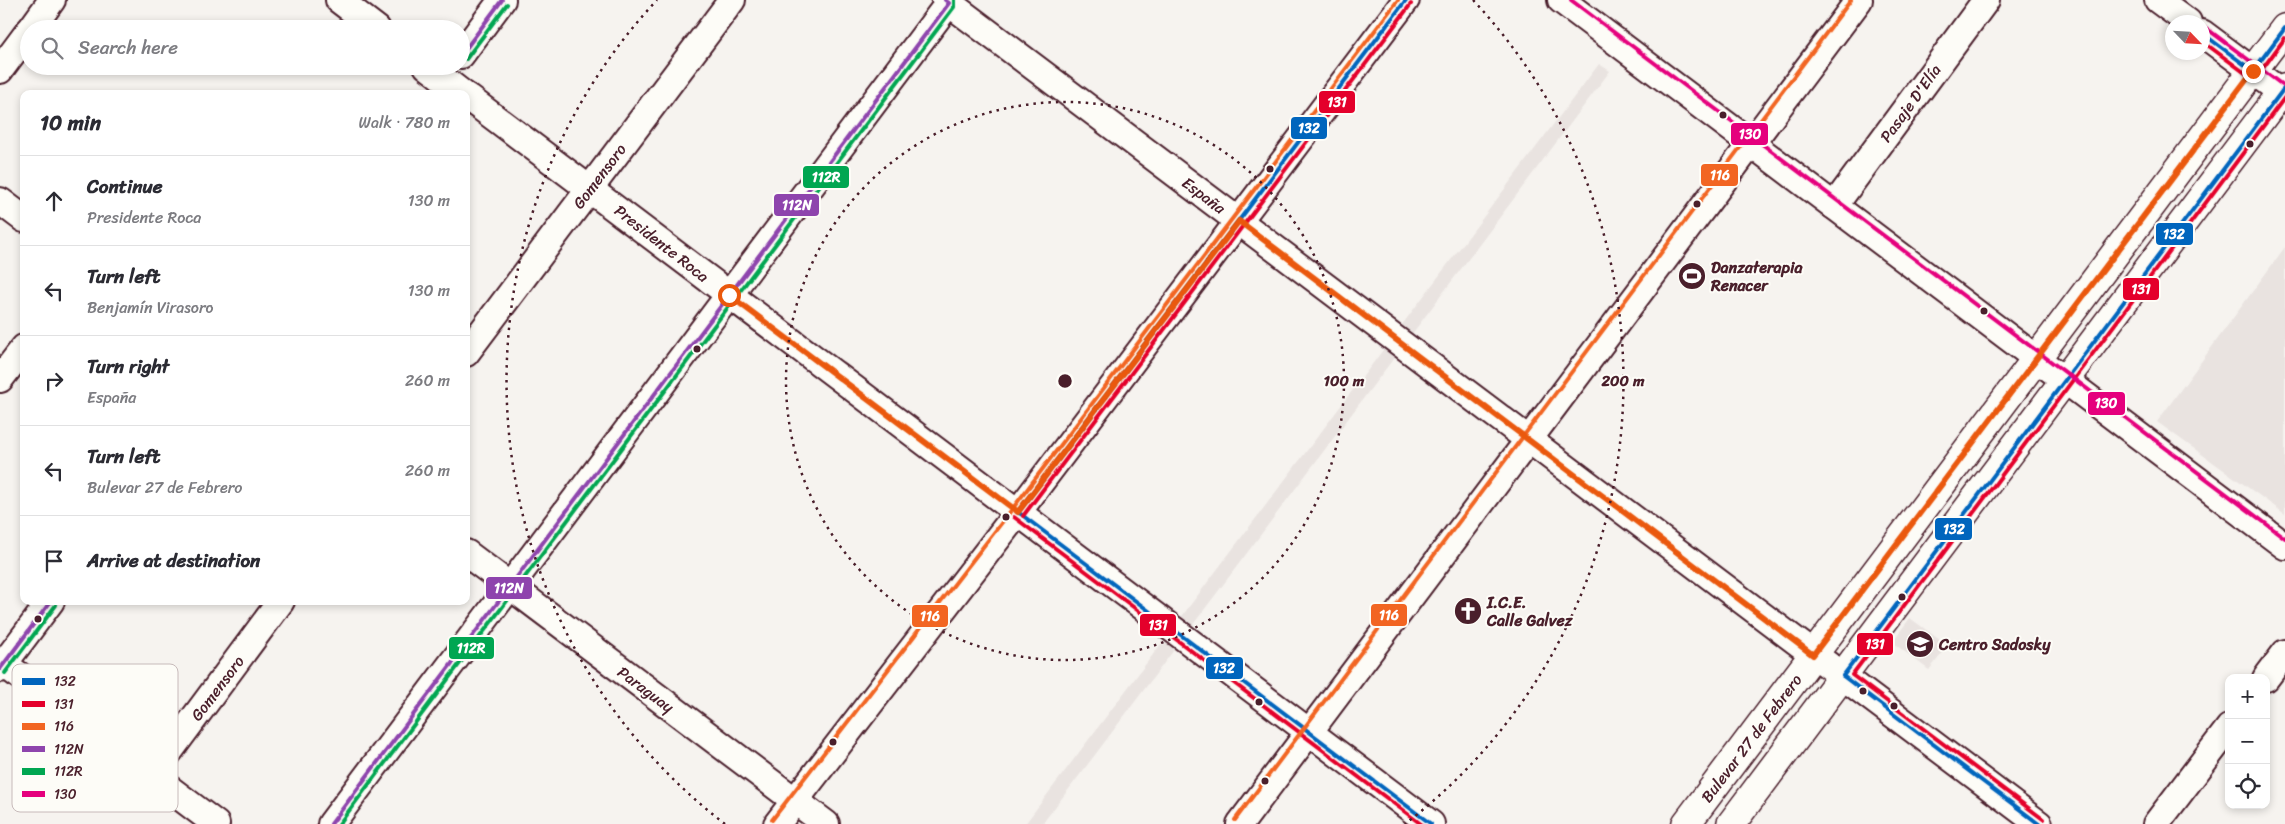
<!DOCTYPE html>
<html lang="en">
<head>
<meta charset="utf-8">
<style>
  :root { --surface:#fff; --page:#f2f2f3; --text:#2b2b33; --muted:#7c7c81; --line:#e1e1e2 }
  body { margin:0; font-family:Sriracha,sans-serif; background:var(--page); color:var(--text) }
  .controls { position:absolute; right:15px; bottom:15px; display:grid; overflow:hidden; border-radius:10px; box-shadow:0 2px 8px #0003 }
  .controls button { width:45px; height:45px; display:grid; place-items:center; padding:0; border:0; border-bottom:1px solid var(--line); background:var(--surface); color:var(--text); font:25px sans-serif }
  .compass { position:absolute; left:2165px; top:15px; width:45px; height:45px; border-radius:50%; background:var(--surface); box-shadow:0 2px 8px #0003; rotate:115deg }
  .stop { position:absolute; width:15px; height:15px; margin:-11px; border:4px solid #ea580c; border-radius:50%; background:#fff }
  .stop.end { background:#ea580c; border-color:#fff; box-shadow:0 1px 5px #0008 }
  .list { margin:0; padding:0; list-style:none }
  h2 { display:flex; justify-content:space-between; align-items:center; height:65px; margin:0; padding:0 20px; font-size:21px }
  h2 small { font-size:16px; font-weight:400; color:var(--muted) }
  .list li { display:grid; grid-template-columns:32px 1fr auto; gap:15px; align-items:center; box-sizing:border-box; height:90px; padding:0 20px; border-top:1px solid var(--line) }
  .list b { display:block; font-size:19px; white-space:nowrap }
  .list p { margin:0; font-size:16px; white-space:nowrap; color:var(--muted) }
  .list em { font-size:16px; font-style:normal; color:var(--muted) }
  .icon { flex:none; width:28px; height:28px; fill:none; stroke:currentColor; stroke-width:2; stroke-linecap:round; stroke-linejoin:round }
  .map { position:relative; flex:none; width:2285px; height:824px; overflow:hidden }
  .search { position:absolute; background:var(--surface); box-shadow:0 2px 8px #0003; left:20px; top:20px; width:450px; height:55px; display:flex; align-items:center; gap:12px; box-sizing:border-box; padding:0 18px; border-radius:28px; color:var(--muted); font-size:19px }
  .panel { position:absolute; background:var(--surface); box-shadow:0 2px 8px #0003; left:20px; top:90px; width:450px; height:515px; border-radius:10px }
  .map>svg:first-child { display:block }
  .built { fill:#e9e3e0 }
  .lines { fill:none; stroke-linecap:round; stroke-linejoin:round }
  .minor-casing { stroke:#4a1f2b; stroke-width:30 }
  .major-casing { stroke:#4a1f2b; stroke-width:31 }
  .minor { stroke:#fdfcf7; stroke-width:26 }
  .major { stroke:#fdfcf7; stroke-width:28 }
  .bus-1-casing { stroke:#fdfcf7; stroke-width:8 }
  .bus-2-casing { stroke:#fdfcf7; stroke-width:8 }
  .bus-3-casing { stroke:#fdfcf7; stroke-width:8 }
  .bus-4-casing { stroke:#fdfcf7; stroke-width:8 }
  .bus-5-casing { stroke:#fdfcf7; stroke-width:8 }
  .bus-6-casing { stroke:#fdfcf7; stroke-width:8 }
  .bus-1 { stroke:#0065bd; stroke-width:4 }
  .bus-2 { stroke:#e4002b; stroke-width:4 }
  .bus-3 { stroke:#f26522; stroke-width:4 }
  .bus-4 { stroke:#8e44ad; stroke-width:4 }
  .bus-5 { stroke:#00a651; stroke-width:4 }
  .bus-6 { stroke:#e5007d; stroke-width:4 }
  .route { stroke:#ea580c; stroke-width:6 }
  .ring { fill:none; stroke:#4a1f2b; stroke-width:2.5; stroke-dasharray:2.5 5 }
  .bus-dot { fill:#4a1f2b; stroke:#fdfcf7; stroke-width:2 }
  .labels { text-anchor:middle; stroke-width:4; stroke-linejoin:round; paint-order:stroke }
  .street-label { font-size:16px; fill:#4a1f2b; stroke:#fdfcf7 }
  .poi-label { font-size:16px; font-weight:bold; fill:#4a1f2b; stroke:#fdfcf7; text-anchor:start }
  .key { fill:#fdfcf7; stroke:#c7baba; stroke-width:1 }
  .key-label { font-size:14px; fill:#4a1f2b }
  .centre { fill:#4a1f2b; stroke:#fdfcf7; stroke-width:2.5 }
  .ring-label { font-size:15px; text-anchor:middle; font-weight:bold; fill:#4a1f2b; stroke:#fdfcf7; stroke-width:4; stroke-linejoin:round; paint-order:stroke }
  .line-badge { stroke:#fdfcf7; stroke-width:2 }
  .badge-label { font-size:14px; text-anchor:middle; font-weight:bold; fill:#fff }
</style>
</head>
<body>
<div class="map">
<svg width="2285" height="824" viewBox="0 0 2285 824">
  <rect width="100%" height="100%" fill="#f6f3ef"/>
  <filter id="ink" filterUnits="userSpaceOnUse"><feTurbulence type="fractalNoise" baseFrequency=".02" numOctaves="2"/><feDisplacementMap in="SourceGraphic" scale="10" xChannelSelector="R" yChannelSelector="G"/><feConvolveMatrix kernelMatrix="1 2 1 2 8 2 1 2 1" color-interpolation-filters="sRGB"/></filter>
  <g filter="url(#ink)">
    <!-- built -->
    <g class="built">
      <polygon points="1599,64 1610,71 1085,768 1042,824 1025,824"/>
      <polygon points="2285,247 2285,514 2157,422"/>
      <polygon points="1910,618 1948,646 1929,670 1892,642"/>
    </g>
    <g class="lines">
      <defs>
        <g id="minor">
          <polyline points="339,0 377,29"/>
          <polyline points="945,0 2039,824"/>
          <polyline points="1561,0 2285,546"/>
          <polyline points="2158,0 2188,22"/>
          <polyline points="31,29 52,0"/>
          <polyline points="2202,33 2285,95"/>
          <polyline points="461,55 502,0"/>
          <polyline points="427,66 463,94"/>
          <polyline points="0,70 29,31"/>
          <polyline points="466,96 1431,824"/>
          <polyline points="0,201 24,219"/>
          <polyline points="1834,206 1986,0"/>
          <polyline points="466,353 732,0"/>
          <polyline points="0,379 24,348"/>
          <polyline points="466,553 826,824"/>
          <polyline points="0,661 216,824"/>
          <polyline points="0,669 51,601"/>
          <polyline points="2266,678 2285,653"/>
          <polyline points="152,775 281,601"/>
          <polyline points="331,824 951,0"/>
          <polyline points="777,824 1018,512 1406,0"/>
          <polyline points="1240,824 1859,0"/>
          <polyline points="2156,824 2229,728"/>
        </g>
        <g id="major">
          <polyline points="1686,824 2285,28"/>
          <polyline points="1731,824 2285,87"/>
        </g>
      </defs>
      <!-- minor casing -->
      <use href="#minor" class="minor-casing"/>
      <!-- major casing -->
      <use href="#major" class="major-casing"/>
      <!-- minor -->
      <use href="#minor" class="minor"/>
      <!-- major -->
      <use href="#major" class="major"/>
      <defs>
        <g id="bus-1">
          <polyline points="2202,33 2253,71"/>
          <polyline points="2253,71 2285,28"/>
          <polyline points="1018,512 1406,0"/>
          <polyline points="1018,512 1431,824"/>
          <polyline points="1843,676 2285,87"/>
          <polyline points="1843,676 2039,824"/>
        </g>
        <g id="bus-2">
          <polyline points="2202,41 2249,76"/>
          <polyline points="2258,75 2285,38"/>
          <polyline points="1023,516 1411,4"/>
          <polyline points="1014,517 1421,824"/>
          <polyline points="2043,819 1852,675 2285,97"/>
        </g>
        <g id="bus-3">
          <polyline points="772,820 1013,508 1398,0"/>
          <polyline points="1235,820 1851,0"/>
        </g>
        <g id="bus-4">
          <polyline points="461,55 502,0"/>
          <polyline points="0,669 51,601"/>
          <polyline points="331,824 949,3 945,0"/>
        </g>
        <g id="bus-5">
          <polyline points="466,59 507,4"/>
          <polyline points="5,673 56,605"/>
          <polyline points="339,824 954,7 954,0"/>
        </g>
        <g id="bus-6">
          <polyline points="1571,0 2285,538"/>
          <polyline points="2206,28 2285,87"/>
        </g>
      </defs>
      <!-- bus-1 casing -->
      <use href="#bus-1" class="bus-1-casing"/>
      <!-- bus-2 casing -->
      <use href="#bus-2" class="bus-2-casing"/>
      <!-- bus-3 casing -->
      <use href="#bus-3" class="bus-3-casing"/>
      <!-- bus-4 casing -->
      <use href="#bus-4" class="bus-4-casing"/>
      <!-- bus-5 casing -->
      <use href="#bus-5" class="bus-5-casing"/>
      <!-- bus-6 casing -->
      <use href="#bus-6" class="bus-6-casing"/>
      <!-- bus-1 -->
      <use href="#bus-1" class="bus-1"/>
      <!-- bus-2 -->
      <use href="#bus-2" class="bus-2"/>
      <!-- bus-3 -->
      <use href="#bus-3" class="bus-3"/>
      <!-- bus-4 -->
      <use href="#bus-4" class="bus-4"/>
      <!-- bus-5 -->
      <use href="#bus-5" class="bus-5"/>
      <!-- bus-6 -->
      <use href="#bus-6" class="bus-6"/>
    </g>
  </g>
  <g class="lines" filter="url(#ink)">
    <!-- route -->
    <polyline class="route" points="729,295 1018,512 1239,221 1813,655 2253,71"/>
  </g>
  <!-- distance rings -->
  <g class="ring">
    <circle cx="1065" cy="381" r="279"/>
    <path d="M725 824A558 558 0 0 1 657 0M1473 0A558 558 0 0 1 1405 824"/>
  </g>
  <!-- icons -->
  <defs>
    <symbol id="stadium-disc" viewBox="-11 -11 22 22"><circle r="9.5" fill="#4a1f2b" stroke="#fdfcf7"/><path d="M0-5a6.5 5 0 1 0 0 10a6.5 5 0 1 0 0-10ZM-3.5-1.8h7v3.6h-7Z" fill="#fff"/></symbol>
    <symbol id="church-disc" viewBox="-11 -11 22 22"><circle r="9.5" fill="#4a1f2b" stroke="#fdfcf7"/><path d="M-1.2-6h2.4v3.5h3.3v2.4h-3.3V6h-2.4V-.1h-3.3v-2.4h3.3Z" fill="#fff"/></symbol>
    <symbol id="university-disc" viewBox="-11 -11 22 22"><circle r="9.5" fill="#4a1f2b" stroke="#fdfcf7"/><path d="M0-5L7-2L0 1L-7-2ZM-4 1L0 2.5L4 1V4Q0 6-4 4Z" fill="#fff"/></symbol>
  </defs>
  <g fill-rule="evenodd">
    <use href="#stadium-disc" x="1676" y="260" width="32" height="32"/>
    <use href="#church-disc" x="1452" y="595" width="32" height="32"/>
    <use href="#university-disc" x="1904" y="628" width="32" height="32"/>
  </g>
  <!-- markers -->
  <g class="bus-dot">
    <circle cx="1723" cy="115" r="4.5"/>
    <circle cx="2250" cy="144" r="4.5"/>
    <circle cx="1270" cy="169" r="4.5"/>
    <circle cx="1697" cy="204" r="4.5"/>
    <circle cx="1984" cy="311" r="4.5"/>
    <circle cx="697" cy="349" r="4.5"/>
    <circle cx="1006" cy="517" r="4.5"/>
    <circle cx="1902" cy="597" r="4.5"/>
    <circle cx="38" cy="619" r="4.5"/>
    <circle cx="1863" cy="691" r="4.5"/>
    <circle cx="1259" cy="702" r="4.5"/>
    <circle cx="1894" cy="706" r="4.5"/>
    <circle cx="833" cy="742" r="4.5"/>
    <circle cx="1265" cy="781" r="4.5"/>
  </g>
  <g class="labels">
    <!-- street labels -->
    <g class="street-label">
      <text transform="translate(1910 103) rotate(-54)" y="6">Pasaje D'Elía</text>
      <text transform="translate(599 176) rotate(-53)" y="6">Gomensoro</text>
      <text transform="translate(1204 195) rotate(37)" y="6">España</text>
      <text transform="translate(662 243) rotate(38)" y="6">Presidente Roca</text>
      <text transform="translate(217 688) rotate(-53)" y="6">Gomensoro</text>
      <text transform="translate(646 689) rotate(37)" y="6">Paraguay</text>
      <text transform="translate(1751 738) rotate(-53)" y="6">Bulevar 27 de Febrero</text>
    </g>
    <!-- poi labels -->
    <g class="poi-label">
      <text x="1711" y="273">Danzaterapia<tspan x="1711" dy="18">Renacer</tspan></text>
      <text x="1487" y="608">I.C.E.<tspan x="1487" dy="18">Calle Galvez</tspan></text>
      <text x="1939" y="650">Centro Sadosky</text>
    </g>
  </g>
  <!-- legend -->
  <rect x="12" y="664" width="166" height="148" rx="8" class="key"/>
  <rect x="22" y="678" width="23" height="7" fill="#0065bd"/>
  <rect x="22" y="701" width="23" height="6" fill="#e4002b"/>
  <rect x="22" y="723" width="23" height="7" fill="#f26522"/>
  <rect x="22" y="746" width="23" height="6" fill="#8e44ad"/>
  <rect x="22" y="768" width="23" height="7" fill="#00a651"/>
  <rect x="22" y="791" width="23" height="6" fill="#e5007d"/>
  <g class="key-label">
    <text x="54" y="686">132</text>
    <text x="54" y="709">131</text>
    <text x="54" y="731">116</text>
    <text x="54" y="754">112N</text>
    <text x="54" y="776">112R</text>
    <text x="54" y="799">130</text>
  </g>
  <circle cx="1065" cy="381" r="8" class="centre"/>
  <g class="ring-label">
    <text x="1344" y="386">100 m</text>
    <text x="1623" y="386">200 m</text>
  </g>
  <g class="line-badge">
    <rect x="1318" y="90" width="38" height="24" rx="5" fill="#e4002b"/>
    <rect x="1290" y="116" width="38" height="24" rx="5" fill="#0065bd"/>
    <rect x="1730" y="122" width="39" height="24" rx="5" fill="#e5007d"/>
    <rect x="1700" y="163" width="39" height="24" rx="5" fill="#f26522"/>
    <rect x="802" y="165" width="48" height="24" rx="5" fill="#00a651"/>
    <rect x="773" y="193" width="47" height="24" rx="5" fill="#8e44ad"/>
    <rect x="2155" y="222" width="39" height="24" rx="5" fill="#0065bd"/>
    <rect x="2122" y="277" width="38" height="24" rx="5" fill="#e4002b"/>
    <rect x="2087" y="391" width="39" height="25" rx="5" fill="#e5007d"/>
    <rect x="1934" y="517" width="39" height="24" rx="5" fill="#0065bd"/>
    <rect x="485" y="576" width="48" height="24" rx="5" fill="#8e44ad"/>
    <rect x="1370" y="603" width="38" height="24" rx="5" fill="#f26522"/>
    <rect x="911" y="604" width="38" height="24" rx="5" fill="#f26522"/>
    <rect x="1139" y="613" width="38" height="24" rx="5" fill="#e4002b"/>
    <rect x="1856" y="632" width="38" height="24" rx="5" fill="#e4002b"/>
    <rect x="448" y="636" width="47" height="24" rx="5" fill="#00a651"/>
    <rect x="1205" y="656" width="39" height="24" rx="5" fill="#0065bd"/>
  </g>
  <g class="badge-label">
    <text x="1337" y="107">131</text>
    <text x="1309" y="133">132</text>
    <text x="1750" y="139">130</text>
    <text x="1720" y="180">116</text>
    <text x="826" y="182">112R</text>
    <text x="797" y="210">112N</text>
    <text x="2174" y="239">132</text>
    <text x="2141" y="294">131</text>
    <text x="2106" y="408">130</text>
    <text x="1954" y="534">132</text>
    <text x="509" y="593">112N</text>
    <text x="1389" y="620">116</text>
    <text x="930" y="621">116</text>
    <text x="1158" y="630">131</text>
    <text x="1875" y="649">131</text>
    <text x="471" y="653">112R</text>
    <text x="1224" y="673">132</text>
  </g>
</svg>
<div class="controls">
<button>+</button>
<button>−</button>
<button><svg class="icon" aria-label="locate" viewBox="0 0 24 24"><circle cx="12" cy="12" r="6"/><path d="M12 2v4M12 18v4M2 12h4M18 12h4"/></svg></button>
</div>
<svg class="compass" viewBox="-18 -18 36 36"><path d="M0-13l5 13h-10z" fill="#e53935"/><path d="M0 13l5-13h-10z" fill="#7c7c81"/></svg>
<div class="stop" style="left:729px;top:295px"></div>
<div class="stop end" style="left:2253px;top:71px"></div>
<div class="search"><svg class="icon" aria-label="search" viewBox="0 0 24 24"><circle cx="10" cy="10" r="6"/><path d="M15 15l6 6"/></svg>Search here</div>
<section class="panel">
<h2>10 min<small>Walk · 780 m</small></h2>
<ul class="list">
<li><svg class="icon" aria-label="ahead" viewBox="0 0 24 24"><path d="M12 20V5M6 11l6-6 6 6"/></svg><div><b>Continue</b><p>Presidente Roca</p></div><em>130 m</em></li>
<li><svg class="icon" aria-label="left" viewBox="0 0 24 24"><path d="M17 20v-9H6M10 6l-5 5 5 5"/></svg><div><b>Turn left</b><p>Benjamín Virasoro</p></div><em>130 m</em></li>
<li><svg class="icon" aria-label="right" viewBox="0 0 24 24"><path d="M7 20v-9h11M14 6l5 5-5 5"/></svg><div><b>Turn right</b><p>España</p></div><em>260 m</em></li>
<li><svg class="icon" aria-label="left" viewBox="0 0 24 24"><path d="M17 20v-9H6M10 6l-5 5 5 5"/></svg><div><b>Turn left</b><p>Bulevar 27 de Febrero</p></div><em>260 m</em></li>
<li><svg class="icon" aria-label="arrive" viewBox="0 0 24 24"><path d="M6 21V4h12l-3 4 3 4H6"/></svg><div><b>Arrive at destination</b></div></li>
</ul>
</section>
</div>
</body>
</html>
